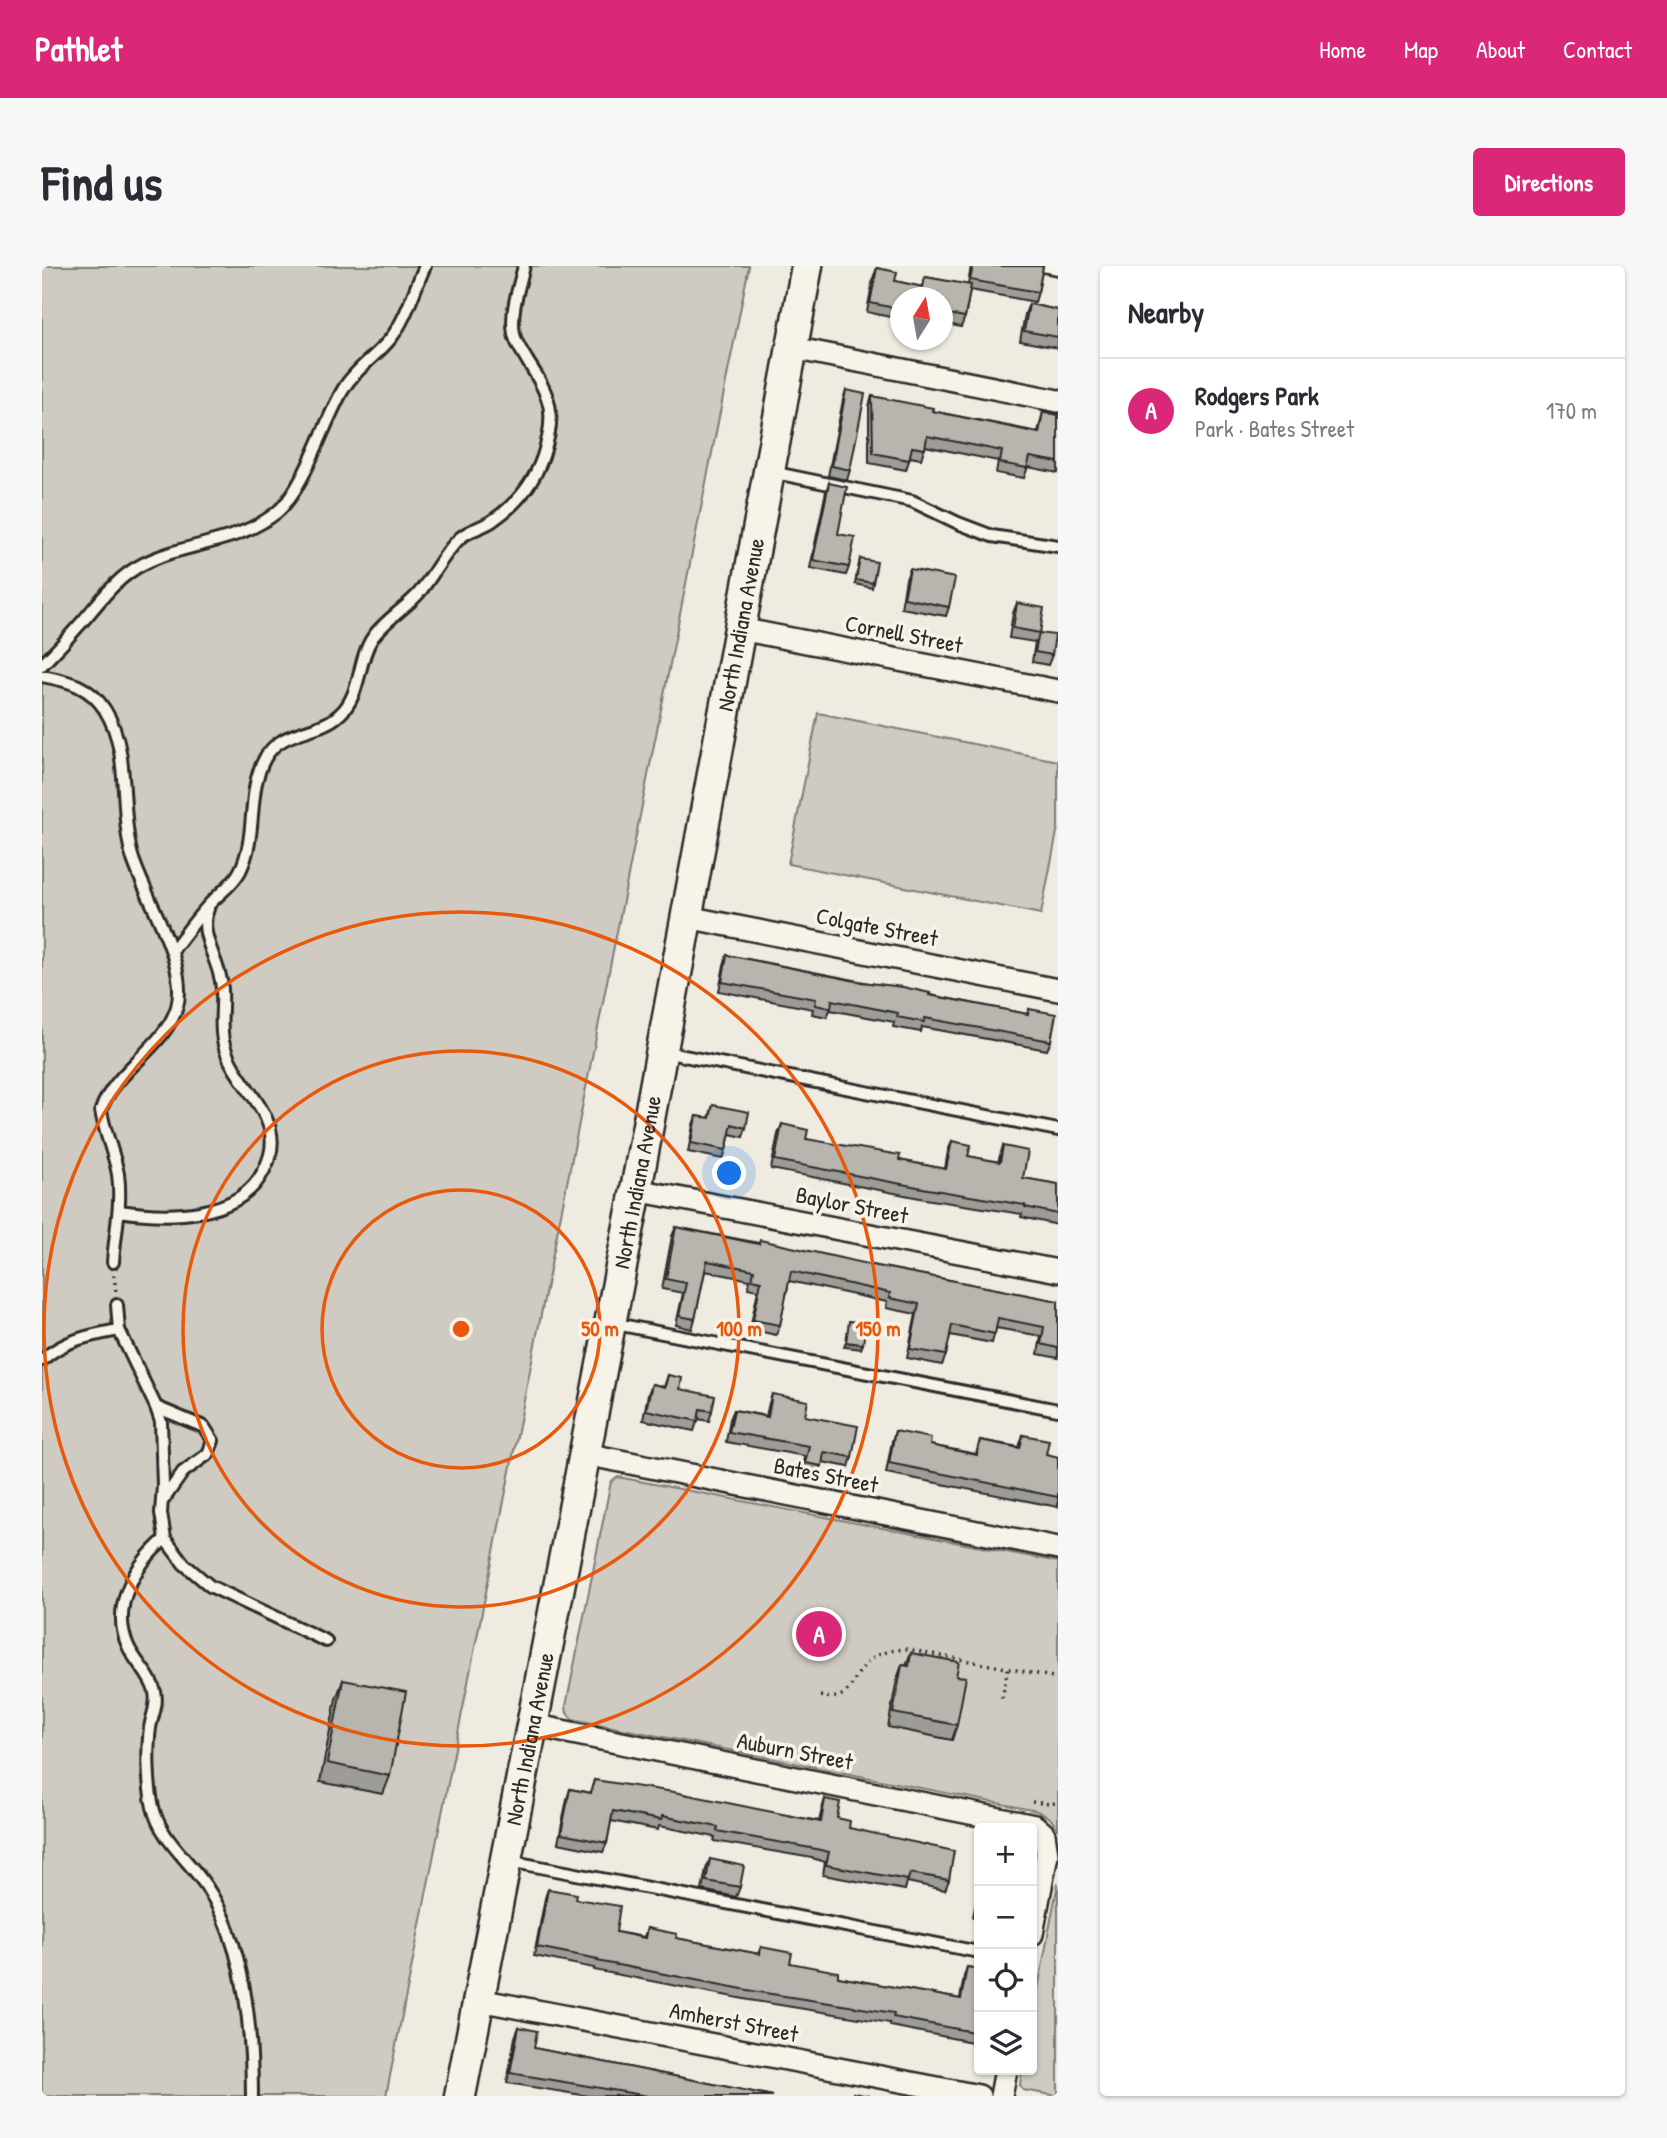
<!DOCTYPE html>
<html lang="en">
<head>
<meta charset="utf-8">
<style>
  :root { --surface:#fff; --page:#f7f7f7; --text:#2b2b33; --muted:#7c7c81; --line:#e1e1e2; --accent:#db2777 }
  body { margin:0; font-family:"Patrick Hand",sans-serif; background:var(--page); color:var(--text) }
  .controls { position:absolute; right:21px; bottom:21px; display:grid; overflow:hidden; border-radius:7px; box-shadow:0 2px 5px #0004 }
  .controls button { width:63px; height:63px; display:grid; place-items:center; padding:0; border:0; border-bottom:2px solid var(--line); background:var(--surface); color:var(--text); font:35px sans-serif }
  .compass { position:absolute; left:848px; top:21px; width:63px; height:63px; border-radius:50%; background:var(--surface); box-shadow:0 2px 5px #0004; rotate:11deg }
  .you { position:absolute; left:688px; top:908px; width:24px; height:24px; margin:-18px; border:5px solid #fff; border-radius:50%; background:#1a73e8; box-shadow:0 0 0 10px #1a73e833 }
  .badge { display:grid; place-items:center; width:46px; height:46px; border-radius:50%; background:var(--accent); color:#fff; font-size:23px; font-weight:700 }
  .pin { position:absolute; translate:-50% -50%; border:4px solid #fff; box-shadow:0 2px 7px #0006 }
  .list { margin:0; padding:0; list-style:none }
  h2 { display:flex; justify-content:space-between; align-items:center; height:91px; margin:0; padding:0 28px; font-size:30px }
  h2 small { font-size:23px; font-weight:400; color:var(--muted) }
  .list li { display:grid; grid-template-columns:46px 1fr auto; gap:21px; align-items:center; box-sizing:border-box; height:105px; padding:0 28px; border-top:2px solid var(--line) }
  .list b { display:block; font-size:26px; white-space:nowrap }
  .list p { margin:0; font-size:23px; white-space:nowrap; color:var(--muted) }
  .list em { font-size:23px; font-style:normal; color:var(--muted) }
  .icon { flex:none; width:38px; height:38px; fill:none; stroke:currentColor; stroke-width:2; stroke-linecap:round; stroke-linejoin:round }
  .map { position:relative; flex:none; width:1016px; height:1830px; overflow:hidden; border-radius:7px }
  header { display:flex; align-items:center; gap:42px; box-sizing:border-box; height:98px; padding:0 35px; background:var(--accent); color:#fff }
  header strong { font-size:33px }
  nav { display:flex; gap:38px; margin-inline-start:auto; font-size:24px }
  .intro { display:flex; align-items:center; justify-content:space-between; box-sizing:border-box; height:168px; padding:0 42px }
  h1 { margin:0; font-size:49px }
  .button { padding:18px 32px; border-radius:7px; background:var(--accent); color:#fff; font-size:24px; font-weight:700 }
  main { display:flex; gap:42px; padding:0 42px }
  aside { flex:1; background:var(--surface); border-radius:7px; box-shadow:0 2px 5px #0004 }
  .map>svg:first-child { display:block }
  .green { fill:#cfcbc2; stroke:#7d7b76; stroke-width:2 }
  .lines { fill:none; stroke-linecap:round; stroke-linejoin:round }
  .lane-casing { stroke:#2b2b2b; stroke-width:16 }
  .street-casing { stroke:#2b2b2b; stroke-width:26 }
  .secondary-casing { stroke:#2b2b2b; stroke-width:35 }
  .path { stroke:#2b2b2b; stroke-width:3.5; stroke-dasharray:2 5; stroke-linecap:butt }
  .lane { stroke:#f7f3e8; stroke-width:10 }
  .street { stroke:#f7f3e8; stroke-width:21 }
  .secondary { stroke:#f7f3e8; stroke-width:30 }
  .wall { fill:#9e9c96; stroke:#2b2b2b; stroke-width:2 }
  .shaded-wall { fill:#817f7a; stroke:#2b2b2b; stroke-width:2 }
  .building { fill:#b8b5ae; stroke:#2b2b2b; stroke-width:2 }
  .ring { fill:none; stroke:#e8590c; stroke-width:3.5 }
  .labels { text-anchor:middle; stroke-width:7; stroke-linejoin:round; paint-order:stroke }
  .street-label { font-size:23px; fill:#2b2b2b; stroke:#f7f3e8 }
  .centre { fill:#e8590c; stroke:#f7f3e8; stroke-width:3.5 }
  .ring-label { font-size:21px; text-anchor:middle; font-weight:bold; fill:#e8590c; stroke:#f7f3e8; stroke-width:7; stroke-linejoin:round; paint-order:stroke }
</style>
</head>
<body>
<header>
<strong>Pathlet</strong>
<nav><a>Home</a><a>Map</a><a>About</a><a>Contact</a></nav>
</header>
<div class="intro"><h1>Find us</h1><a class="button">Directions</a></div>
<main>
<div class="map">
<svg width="1016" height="1830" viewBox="0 0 1016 1830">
  <rect width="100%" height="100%" fill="#efebe0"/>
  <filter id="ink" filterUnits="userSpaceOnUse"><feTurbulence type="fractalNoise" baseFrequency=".0143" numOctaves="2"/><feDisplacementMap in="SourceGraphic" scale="14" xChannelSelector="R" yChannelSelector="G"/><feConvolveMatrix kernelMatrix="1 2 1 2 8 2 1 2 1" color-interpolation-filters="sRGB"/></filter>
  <g filter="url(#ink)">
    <!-- green -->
    <g class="green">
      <polygon points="0,0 707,0 344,1830 0,1830"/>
      <polygon points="776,447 1016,495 1016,561 999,648 746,598"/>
      <polygon points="576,1211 1016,1296 1016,1563 1008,1552 995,1545 530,1453 525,1447 524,1440 568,1220 570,1215"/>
      <polygon points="1016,1617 1016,1830 981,1824 978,1819 980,1804 990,1804 990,1753"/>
    </g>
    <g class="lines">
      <defs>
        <g id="lane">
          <polyline points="1001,0 1016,3"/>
          <polyline points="729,206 870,235 916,257 950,270 1016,280"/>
          <path d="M0,399C14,385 27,371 40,356C59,334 75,311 101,298C144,276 193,279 234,247C262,225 282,155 302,122C314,102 335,90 349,72C365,51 372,24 383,0"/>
          <path d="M0,410C27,415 48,420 63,444C89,485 77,543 90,590C104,635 147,697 135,741C123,781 72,805 59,844C62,866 72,886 76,908C80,938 73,967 71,996"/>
          <path d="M130,685C142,670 153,654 166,640C176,628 191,619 198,605C216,570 204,526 223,492C240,462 276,469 298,448C320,428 315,394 331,371C344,353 363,343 377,327C390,311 400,291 414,276C424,264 438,263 450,255C474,239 492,217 501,190C515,148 509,131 486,96C481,87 474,78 472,68C468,46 477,21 482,0"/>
          <polyline points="622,786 1016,864"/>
          <path d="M77,945C124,952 198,954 222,904C229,891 232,878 228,863C219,832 190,810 182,779C176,758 183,736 179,715C175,691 156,667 166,643"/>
          <polyline points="75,1039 77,1064 114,1141 119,1156 121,1219 119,1247 123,1273 142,1298 168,1320 284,1375"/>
          <polyline points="569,1057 1016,1144"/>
          <path d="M0,1094C22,1074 49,1069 77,1064"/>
          <polyline points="114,1141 162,1161 171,1175 166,1188 141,1206 122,1233"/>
          <path d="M123,1273C93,1299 68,1340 86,1380C93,1396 109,1409 113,1426C116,1439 110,1449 108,1462C105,1484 106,1520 111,1541C118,1573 147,1594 164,1620C203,1678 210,1762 210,1830"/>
          <polyline points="467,1595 937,1686"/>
        </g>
        <g id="street">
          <polyline points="751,82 1016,135"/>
          <polyline points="698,363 1016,425"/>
          <polyline points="645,651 1016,724"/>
          <polyline points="594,924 1016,1005"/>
          <polyline points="543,1188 1016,1282"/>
          <polyline points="490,1459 993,1560 1002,1568 1005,1588 990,1668"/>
          <polyline points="437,1734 937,1830"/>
          <polyline points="959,1830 964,1804"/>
        </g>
        <g id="secondary">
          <path id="s1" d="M418,1830L594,924L765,0"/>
        </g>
      </defs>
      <!-- lane casing -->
      <use href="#lane" class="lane-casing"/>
      <!-- street casing -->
      <use href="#street" class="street-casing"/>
      <!-- secondary casing -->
      <use href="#secondary" class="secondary-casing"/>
      <!-- path -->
      <g class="path">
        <polyline points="72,1009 74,1026"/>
        <path d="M778,1430C810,1437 807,1415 824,1398C835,1387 849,1384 865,1383L1016,1412"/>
        <polyline points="960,1432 966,1402"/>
        <polyline points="990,1536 1009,1538 1016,1536"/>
      </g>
      <!-- lane -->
      <use href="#lane" class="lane"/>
      <!-- street -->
      <use href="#street" class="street"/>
      <!-- secondary -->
      <use href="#secondary" class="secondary"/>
    </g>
    <!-- wall -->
    <g class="wall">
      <polygon points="929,0 1001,0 996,26 993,36 928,24 923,51 919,61 900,57 900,32 858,32 858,49 857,53 825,46 831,12 835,2 853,15 880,21 883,11 926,19"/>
      <polygon points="987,38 1016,44 1016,82 978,75 983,48"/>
      <polygon points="804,124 808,204 805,214 786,210 801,134"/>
      <polygon points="830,130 890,145 996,166 1001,146 1016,149 1016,207 986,201 982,212 954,207 956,195 883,180 879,193 868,191 864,204 827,197 827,140"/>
      <polygon points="787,217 796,268 807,301 804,309 768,302 784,225"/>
      <polygon points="818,293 831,317 830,322 813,318"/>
      <polygon points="868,303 907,341 904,350 859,342 864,313"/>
      <polygon points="975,337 998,367 1010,389 1006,399 990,396 993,376 967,372 971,347"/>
      <polygon points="685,689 985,748 987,743 1009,775 1005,784 880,761 879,766 851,761 852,756 788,744 785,751 770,748 771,743 677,725 682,699"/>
      <polygon points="671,839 704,862 701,871 688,868 684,884 681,893 646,886 651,859 654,850 667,852"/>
      <polygon points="740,858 764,873 857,894 903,903 906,885 910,875 926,890 956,896 961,880 981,912 1016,918 1016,959 979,951 980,948 883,933 729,903 736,868"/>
      <polygon points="634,961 1016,1035 1016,1092 996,1088 999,1070 954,1062 950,1077 908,1069 904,1089 900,1099 865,1092 874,1048 844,1042 845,1036 747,1015 738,1059 734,1069 708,1063 716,1024 706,1022 708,1014 663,1005 653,1053 650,1063 634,1059 641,1027 620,1023 630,970"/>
      <polygon points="626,1109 638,1123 670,1145 667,1155 656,1153 652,1165 601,1154 606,1128 610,1118 622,1121"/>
      <polygon points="730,1128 763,1150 810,1191 807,1201 780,1196 776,1209 760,1206 763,1190 684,1176 688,1153 692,1144 724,1150 727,1137"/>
      <polygon points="853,1165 888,1179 934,1188 938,1174 977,1181 981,1169 1004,1188 1016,1191 1016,1241 844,1207 850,1175"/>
      <polygon points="869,1387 915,1459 910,1474 846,1461 855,1413 860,1399 864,1400"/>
      <polygon points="301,1414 348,1510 341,1528 278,1516 294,1433"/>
      <polygon points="552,1514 777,1555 780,1543 783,1533 795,1552 807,1562 907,1614 903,1624 865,1616 863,1624 781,1609 783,1596 770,1592 672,1575 673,1571 617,1560 616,1564 569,1555 565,1577 561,1586 516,1577 525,1533 528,1523 548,1527"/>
      <polygon points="668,1593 698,1621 694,1631 660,1624 664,1603"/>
      <polygon points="937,1622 937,1652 931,1651"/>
      <polygon points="506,1623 534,1633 574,1666 602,1671 605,1662 634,1672 716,1688 719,1681 748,1697 796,1711 918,1733 922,1710 925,1701 937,1703 937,1770 935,1777 848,1760 848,1757 707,1734 552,1704 552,1702 492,1690 503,1632"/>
      <polygon points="477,1761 492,1782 731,1830 546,1830 465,1817 473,1771"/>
    </g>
    <!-- shaded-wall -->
    <polygon class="shaded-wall" points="804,1076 821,1078 819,1083 802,1081"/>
    <!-- building -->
    <g class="building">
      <polygon points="931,0 1001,0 996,26 928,14"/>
      <polygon points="835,2 855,6 853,15 881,21 883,11 929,19 923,51 900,47 900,32 858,32 858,43 828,37"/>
      <polygon points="987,38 1016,44 1016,71 982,65"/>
      <polygon points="804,124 823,128 808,204 790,200"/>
      <polygon points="830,130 891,142 890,145 997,167 1001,146 1016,149 1016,196 988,191 985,202 958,197 960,185 885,170 883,183 870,181 867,194 831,187"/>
      <polygon points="787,217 805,221 796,268 813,271 807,301 771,294"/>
      <polygon points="818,293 835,296 831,317 814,314"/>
      <polygon points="868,303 913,312 907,341 862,332"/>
      <polygon points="975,337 1002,342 998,367 971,362"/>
      <polygon points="997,367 1013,369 1010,389 993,386"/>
      <polygon points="685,689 819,716 861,721 888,727 887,729 986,748 987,743 1014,748 1009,775 883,752 882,756 855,751 856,747 790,734 789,742 773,739 774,733 680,716"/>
      <polygon points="671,839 707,846 704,862 690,858 684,884 649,877 654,850 668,852"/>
      <polygon points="740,858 766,864 764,873 858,889 857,894 904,903 910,875 929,879 926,890 958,896 961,880 986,885 981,912 1016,918 1016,948 983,941 983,939 886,923 733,894"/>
      <polygon points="634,961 717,978 718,974 830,999 1016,1035 1016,1082 999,1078 1002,1061 956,1052 953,1068 910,1059 904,1089 868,1083 877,1038 847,1032 848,1027 749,1005 738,1059 711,1054 719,1015 710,1013 712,1004 665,995 653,1053 637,1050 644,1017 624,1013"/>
      <polygon points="807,1055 824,1057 821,1078 804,1076"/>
      <polygon points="626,1109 640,1112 638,1123 673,1130 670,1145 658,1143 656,1155 604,1144 610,1118 623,1121"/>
      <polygon points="730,1128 766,1135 763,1150 816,1160 810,1191 782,1186 780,1200 763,1197 767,1180 687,1166 692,1144 726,1151"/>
      <polygon points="853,1165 889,1172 888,1179 935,1189 938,1174 978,1182 981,1169 1007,1174 1004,1188 1016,1191 1016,1231 847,1197"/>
      <polygon points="869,1387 917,1396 914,1410 924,1411 915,1459 851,1447 860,1399 867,1400"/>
      <polygon points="301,1414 364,1426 348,1510 285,1497"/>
      <polygon points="552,1514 632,1526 779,1556 783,1533 798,1536 795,1552 808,1555 807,1562 912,1585 907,1614 868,1607 866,1614 784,1599 787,1586 774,1583 675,1565 676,1561 620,1550 619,1554 571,1545 565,1577 519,1568 528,1523 549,1527"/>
      <polygon points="668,1593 702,1600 698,1621 664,1615"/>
      <polygon points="506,1623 535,1628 534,1633 578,1640 574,1666 603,1672 605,1662 635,1668 634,1672 718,1688 719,1681 750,1687 748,1697 796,1706 796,1711 919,1733 925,1701 937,1703 937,1767 851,1751 852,1747 711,1725 555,1695 556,1693 495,1681"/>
      <polygon points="937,1628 937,1642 934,1641"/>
      <polygon points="477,1761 495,1765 492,1782 731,1830 606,1830 468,1807"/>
      <polygon points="811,1827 827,1830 811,1830"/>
    </g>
  </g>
  <!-- distance rings -->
  <g class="ring">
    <circle cx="419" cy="1063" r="139"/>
    <circle cx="419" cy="1063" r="278"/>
    <circle cx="419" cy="1063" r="417"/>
  </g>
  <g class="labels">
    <!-- street labels -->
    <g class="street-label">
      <text dy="8" stroke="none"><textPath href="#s1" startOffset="1498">North Indiana Avenue</textPath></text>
      <text transform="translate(862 368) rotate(11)" y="8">Cornell Street</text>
      <text transform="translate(835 661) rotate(11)" y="8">Colgate Street</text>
      <text dy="8" stroke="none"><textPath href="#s1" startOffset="931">North Indiana Avenue</textPath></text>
      <text transform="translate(810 939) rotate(11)" y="8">Baylor Street</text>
      <text transform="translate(784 1209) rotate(11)" y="8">Bates Street</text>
      <text dy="8" stroke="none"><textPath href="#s1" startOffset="364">North Indiana Avenue</textPath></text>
      <text transform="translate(753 1485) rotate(11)" y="8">Auburn Street</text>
      <text transform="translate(692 1756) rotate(11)" y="8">Amherst Street</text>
    </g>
  </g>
  <circle cx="419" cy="1063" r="10" class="centre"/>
  <g class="ring-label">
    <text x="558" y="1070">50 m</text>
    <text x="697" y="1070">100 m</text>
    <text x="836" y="1070">150 m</text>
  </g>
</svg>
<div class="controls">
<button>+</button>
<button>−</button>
<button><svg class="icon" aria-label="locate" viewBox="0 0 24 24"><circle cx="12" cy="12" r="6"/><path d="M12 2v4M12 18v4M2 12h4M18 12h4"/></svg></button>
<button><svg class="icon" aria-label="layers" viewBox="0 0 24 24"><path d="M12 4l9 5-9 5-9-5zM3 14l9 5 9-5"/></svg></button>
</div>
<svg class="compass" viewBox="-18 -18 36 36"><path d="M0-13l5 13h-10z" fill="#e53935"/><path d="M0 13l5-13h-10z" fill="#7c7c81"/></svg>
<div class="you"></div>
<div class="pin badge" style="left:777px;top:1368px">A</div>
</div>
<aside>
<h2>Nearby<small></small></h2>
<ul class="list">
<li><span class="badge">A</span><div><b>Rodgers Park</b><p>Park · Bates Street</p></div><em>170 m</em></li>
</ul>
</aside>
</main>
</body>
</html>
